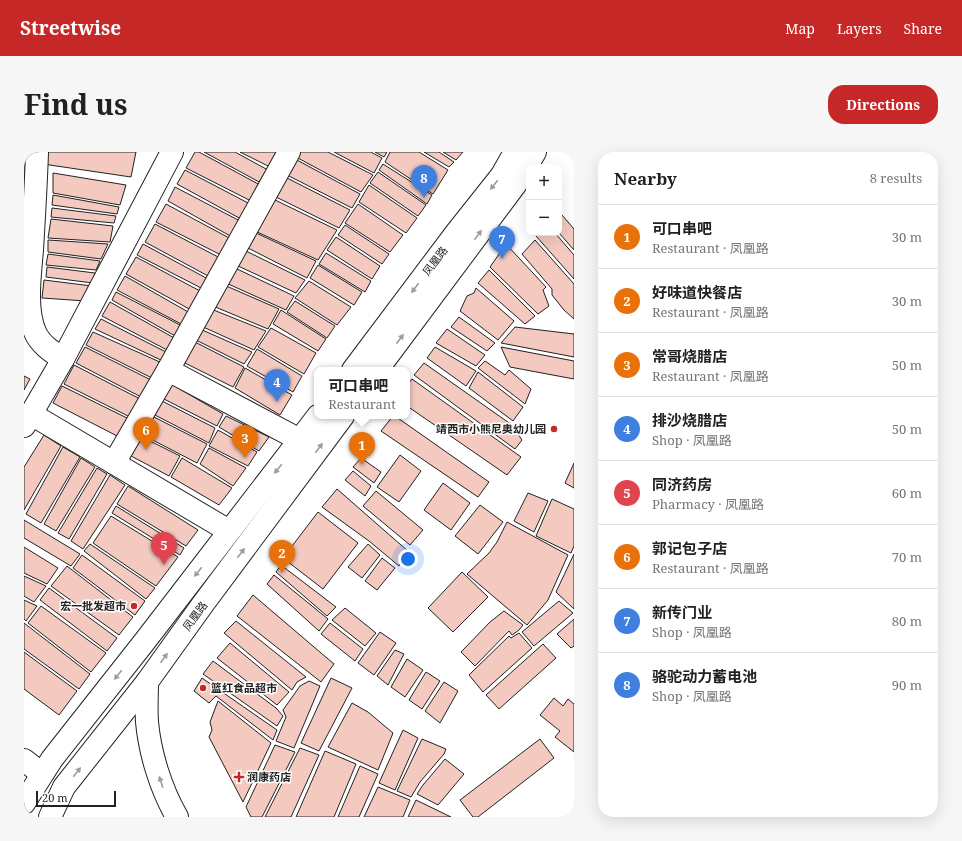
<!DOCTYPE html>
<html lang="en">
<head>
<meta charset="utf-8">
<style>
  :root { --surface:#fff; --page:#f6f6f6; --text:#202124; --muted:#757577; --line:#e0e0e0; --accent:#c62828 }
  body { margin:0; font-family:"Noto Serif","Noto Sans SC",serif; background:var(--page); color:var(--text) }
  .controls { position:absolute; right:12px; top:12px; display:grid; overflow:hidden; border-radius:8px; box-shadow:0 4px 16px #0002 }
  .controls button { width:36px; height:36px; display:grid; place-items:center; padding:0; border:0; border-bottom:1px solid var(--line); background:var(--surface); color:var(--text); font:20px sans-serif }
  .scale { position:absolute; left:12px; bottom:10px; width:80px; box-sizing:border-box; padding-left:4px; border:2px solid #222; border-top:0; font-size:11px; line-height:14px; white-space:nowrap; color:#222; -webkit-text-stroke:3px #fff; paint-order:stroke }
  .you { position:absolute; left:384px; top:407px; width:14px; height:14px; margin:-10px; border:3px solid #fff; border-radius:50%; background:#1a73e8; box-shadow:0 0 0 6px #1a73e833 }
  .badge { display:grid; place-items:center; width:26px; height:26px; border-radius:50%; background:var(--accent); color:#fff; font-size:13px; font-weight:700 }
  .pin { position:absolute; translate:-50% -33px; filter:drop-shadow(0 1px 2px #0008) }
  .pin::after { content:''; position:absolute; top:21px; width:14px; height:12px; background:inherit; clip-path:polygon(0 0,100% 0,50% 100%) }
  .popup { position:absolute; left:290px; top:215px; width:96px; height:52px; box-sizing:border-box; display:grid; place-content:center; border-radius:8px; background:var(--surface); filter:drop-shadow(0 1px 3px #0005); font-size:13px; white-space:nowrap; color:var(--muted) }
  .popup b { font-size:15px; color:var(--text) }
  .popup::after { content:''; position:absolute; left:50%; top:100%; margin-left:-8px; border:8px solid transparent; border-top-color:var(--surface) }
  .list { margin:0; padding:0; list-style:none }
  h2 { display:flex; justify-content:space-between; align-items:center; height:52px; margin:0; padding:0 16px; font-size:17px }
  h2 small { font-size:13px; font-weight:400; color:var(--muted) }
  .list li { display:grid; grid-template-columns:26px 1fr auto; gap:12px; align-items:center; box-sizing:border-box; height:64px; padding:0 16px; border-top:1px solid var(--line) }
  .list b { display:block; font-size:15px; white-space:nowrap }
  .list p { margin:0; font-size:13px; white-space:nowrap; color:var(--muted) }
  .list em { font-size:13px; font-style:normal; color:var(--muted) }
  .map { position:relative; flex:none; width:550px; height:665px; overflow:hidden; border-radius:16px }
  header { display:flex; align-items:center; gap:24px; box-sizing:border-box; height:56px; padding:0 20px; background:var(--accent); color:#fff }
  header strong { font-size:19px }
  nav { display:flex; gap:22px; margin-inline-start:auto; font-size:14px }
  .intro { display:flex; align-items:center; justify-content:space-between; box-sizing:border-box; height:96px; padding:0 24px }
  h1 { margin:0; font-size:28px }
  .button { padding:10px 18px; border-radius:16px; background:var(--accent); color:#fff; font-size:14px; font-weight:700 }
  main { display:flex; gap:24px; padding:0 24px }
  aside { flex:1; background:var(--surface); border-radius:16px; box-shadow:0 4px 16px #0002 }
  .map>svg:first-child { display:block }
  .building { fill:#f3c9c0; stroke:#222 }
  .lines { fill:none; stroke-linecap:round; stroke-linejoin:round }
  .minor-casing { stroke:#222; stroke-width:24 }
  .major-casing { stroke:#222; stroke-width:24 }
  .minor { stroke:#fff; stroke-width:22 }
  .major { stroke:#fff; stroke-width:22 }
  .oneway { fill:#9c9c9c }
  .poi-dot { fill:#c62828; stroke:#fff; stroke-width:1.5 }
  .labels { text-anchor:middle; stroke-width:3; stroke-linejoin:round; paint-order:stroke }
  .street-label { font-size:11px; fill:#222; stroke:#fff }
  .poi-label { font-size:11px; font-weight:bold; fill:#222; stroke:#fff; text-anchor:end }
</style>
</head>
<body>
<header>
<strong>Streetwise</strong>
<nav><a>Map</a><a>Layers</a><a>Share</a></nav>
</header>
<div class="intro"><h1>Find us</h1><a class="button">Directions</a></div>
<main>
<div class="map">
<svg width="550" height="665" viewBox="0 0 550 665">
  <rect width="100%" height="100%" fill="#fff"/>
  <!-- building -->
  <g class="building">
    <polygon points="21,0 112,0 107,25 19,12"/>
    <polygon points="171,0 175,0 236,33 227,49 162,16"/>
    <polygon points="180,0 211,0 244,18 237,31"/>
    <polygon points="216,0 254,0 246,15"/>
    <polygon points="275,0 304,0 349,23 337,40 272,5"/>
    <polygon points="310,0 347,0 358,6 350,21"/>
    <polygon points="351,0 363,0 360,5"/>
    <polygon points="366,0 395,0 424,18 409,42 361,10"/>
    <polygon points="400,0 415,0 430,10 425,15"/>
    <polygon points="419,0 439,0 432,8"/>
    <rect x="0" y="4" width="6" height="19"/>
    <polygon points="271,7 336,42 328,56 263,23"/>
    <polygon points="359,12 408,43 403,52 355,18"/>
    <polygon points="161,18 226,52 217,67 153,32"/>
    <polygon points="354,20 402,53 394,64 346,31"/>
    <polygon points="29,21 102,33 96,53 29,41"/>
    <polygon points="261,25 326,58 315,76 250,44"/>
    <polygon points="345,33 393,66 382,81 335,50"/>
    <polygon points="151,35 216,69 208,85 144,49"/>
    <polygon points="29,43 95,55 93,62 28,53"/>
    <polygon points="249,47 313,78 294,108 231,79"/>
    <polygon points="142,52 207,87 197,103 132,70"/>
    <polygon points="334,52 379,83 366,100 321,71"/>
    <polygon points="28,56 92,64 90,71 27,65"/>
    <polygon points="538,63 550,77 550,98 535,81 535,65"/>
    <polygon points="27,67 89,74 86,90 24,86"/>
    <polygon points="131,72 196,106 186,125 121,90"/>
    <polygon points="321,73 365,102 358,112 314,83"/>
    <polygon points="230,80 292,109 283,126 222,95"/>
    <polygon points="517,81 531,81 550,103 550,127 512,84"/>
    <polygon points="312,85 356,114 348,127 303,98"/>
    <polygon points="24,88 84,92 77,107 24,100"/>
    <polygon points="511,88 550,132 550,167 540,158 528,143 528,137 498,102"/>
    <polygon points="119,92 184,127 179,137 113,103"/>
    <polygon points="482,92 522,135 519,138 525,154 514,162 466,115"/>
    <polygon points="220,98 281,128 272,141 212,113"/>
    <polygon points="302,101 347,129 341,140 295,112"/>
    <polygon points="24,102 76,109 72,118 22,113"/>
    <polygon points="112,105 178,140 167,158 102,122"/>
    <polygon points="294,113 338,140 330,153 286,126"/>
    <polygon points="23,115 71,121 69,131 22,125"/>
    <polygon points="211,116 270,144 262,158 202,131"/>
    <polygon points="465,118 511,164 501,172 454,131"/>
    <polygon points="101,124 166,161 159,173 93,138"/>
    <polygon points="20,128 68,134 62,149 18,146"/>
    <polygon points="285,129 327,155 313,173 271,146"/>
    <polygon points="200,133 255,157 244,177 189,154"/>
    <polygon points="452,136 490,169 474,188 436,159 443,144 450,141"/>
    <polygon points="92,140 158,174 153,185 88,148"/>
    <polygon points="271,149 311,174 303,186 263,160"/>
    <polygon points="86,150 152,187 145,199 78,164"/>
    <polygon points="187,157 242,179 230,198 177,174"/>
    <polygon points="257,158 302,187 294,199 249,172"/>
    <polygon points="435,165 471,191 463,199 427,175"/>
    <polygon points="77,167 144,201 139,209 71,177"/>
    <polygon points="491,175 550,182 550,205 477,191"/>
    <polygon points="247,176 292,201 280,222 234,195"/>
    <polygon points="176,177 228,200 220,212 170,187"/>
    <polygon points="423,177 461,203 452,214 412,191"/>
    <polygon points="69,180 138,211 130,227 62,193"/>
    <polygon points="169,189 220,215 209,235 157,209"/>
    <polygon points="61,195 129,229 119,246 52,211"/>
    <polygon points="411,195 452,219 442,234 403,206"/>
    <polygon points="477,195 550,209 550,227 486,215"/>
    <polygon points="233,197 278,224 269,240 223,214"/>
    <polygon points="461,209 481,223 485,218 507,237 501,252 454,216"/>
    <polygon points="400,211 488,273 498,288 491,297 390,223"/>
    <polygon points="50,213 118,248 108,266 40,232"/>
    <polygon points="221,216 268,243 256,263 211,236"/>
    <polygon points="454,220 499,255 489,269 445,236"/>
    <polygon points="0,224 6,227 0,238"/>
    <polygon points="388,227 497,305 483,323 383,254 383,233"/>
    <polygon points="147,232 199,262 193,274 138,246"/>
    <polygon points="38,234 107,268 97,286 29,251"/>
    <polygon points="138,249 191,276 185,291 131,263"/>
    <polygon points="202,264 245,285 235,299 195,275"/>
    <polygon points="369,264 371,264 465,330 454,345 357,279"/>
    <polygon points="130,265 183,292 173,311 119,283"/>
    <polygon points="194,278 233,300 224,314 185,294"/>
    <polygon points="20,283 37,294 0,358 0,315"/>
    <polygon points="118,285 156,304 145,324 107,304"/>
    <polygon points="39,295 56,305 17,371 2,362"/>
    <polygon points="185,296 222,316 209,334 176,312"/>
    <polygon points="376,303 397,319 375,350 353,335"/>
    <polygon points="57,306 71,315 32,379 20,372"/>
    <polygon points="158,306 208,336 195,353 147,325"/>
    <polygon points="337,306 357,320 350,331 329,315"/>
    <polygon points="550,311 550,336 541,331"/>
    <polygon points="73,316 83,322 45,387 34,381"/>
    <polygon points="329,319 347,334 341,344 321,328"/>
    <polygon points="86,323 101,333 59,397 47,389"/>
    <polygon points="419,331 446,351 427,378 400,358"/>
    <polygon points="104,334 174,378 162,394 93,352"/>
    <polygon points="313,337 385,400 375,414 345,389 298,355"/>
    <polygon points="352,339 399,378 386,393 339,354"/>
    <polygon points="504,341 524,349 510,380 490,369"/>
    <polygon points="528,347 550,357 550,394 547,401 512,384"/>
    <polygon points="456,353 479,370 454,402 431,384"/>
    <polygon points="92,354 160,396 156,403 88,361"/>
    <polygon points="294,360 334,391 299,437 259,406"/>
    <polygon points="87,364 154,405 132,434 69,391"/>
    <polygon points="0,368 56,402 47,414 0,386"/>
    <polygon points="483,370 544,403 524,448 503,473 443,422 465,401 473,390"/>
    <polygon points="66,392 131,436 122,447 60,399"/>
    <polygon points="344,392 356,403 338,426 324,415"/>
    <polygon points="0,395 34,416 23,432 0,421"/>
    <polygon points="550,402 550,457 532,440"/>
    <polygon points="58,403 121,449 111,463 49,416"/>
    <polygon points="358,406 371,416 353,438 341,429"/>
    <polygon points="257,413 312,455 303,464 252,420"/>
    <polygon points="43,414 109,465 95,483 27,434"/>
    <polygon points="438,420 464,445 429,480 404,456"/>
    <polygon points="250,423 304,467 295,479 243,432"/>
    <polygon points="0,424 22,434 10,450 0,444"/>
    <polygon points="25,436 93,486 83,499 16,448"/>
    <polygon points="229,443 310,512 297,530 213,464"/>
    <polygon points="0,448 13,454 2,469 0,467"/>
    <polygon points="535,449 549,461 510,494 498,480"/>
    <polygon points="17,454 82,501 67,520 4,471"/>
    <polygon points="321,456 352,481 341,494 308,468"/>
    <polygon points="480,459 499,473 495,478 488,483 485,479 451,514 437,500 466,470"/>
    <polygon points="550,467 550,494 547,496 533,482"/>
    <polygon points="212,469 282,525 273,530 268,538 200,481"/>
    <polygon points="0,471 66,522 55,537 0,497"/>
    <polygon points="306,471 339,497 331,509 297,482"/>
    <polygon points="356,480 372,491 350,523 334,511"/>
    <polygon points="495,481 508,496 459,540 445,523 485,484 487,486"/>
    <polygon points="206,491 265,540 253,553 193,506"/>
    <polygon points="519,492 532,506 475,557 462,543"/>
    <polygon points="371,498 380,502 364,533 353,524"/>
    <polygon points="0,500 53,539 35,563 0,537"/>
    <polygon points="383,507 399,518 381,545 367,535"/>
    <polygon points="189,509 252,556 259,564 253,574 179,522"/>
    <polygon points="402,520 416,529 398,557 385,548"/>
    <polygon points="178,526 253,578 249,588 192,544 185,551 170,539"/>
    <polygon points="307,526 328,536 295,599 277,591"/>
    <polygon points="285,529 296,534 270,596 252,589 262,565 259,558 276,534"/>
    <polygon points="420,530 434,539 416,571 401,559"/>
    <polygon points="530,546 539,554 544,547 550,552 550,600 531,585 536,579 516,563"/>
    <polygon points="194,549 247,591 219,650 185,585 188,578 186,570"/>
    <polygon points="328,551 344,560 369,581 354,618 304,595"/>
    <polygon points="379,578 394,586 371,638 355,631"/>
    <polygon points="398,587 422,597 420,602 396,630 387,645 373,639"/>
    <polygon points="516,587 530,606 454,665 449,665 436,648"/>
    <polygon points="251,593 271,600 238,665 227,665 222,655"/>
    <polygon points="276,596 295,603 267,665 241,665"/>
    <polygon points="301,599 332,612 310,665 272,665"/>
    <polygon points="421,607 440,622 414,653 393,642 399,633"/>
    <polygon points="336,614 354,622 335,665 314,665"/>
    <polygon points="354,635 386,648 379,665 340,665"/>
    <polygon points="392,648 427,665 384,665"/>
  </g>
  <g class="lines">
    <defs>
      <g id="minor">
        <path d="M13,0C12,33 10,65 8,98C6,122 1,157 11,180C16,192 28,200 39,207"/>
        <polyline points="144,218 276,288"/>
        <polyline points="7,262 205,379"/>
        <polyline points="0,274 39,207 148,0"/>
        <polyline points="90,311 144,218 265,0"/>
        <polyline points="0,608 14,619"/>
      </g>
      <g id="major">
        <polyline points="329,218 432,81 478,23 491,0"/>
        <polyline points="353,218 491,33 511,0"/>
        <path d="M123,530C123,543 122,557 123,570C126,602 137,637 153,665"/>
        <polyline points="0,651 28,607 121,489 294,264"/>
        <polyline points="26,665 40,635 123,530 179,452 319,264"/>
      </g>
    </defs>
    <!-- minor casing -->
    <use href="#minor" class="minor-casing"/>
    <!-- major casing -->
    <use href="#major" class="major-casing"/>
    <!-- minor -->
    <use href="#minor" class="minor"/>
    <!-- major -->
    <use href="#major" class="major"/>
  </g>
  <!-- one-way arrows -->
  <defs><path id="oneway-solid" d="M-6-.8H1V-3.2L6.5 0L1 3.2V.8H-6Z"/></defs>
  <g class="oneway">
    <use href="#oneway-solid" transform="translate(470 33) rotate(129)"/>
    <use href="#oneway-solid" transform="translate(454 83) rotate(-53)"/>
    <use href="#oneway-solid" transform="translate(391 136) rotate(127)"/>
    <use href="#oneway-solid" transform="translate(376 187) rotate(-53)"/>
    <use href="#oneway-solid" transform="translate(295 296) rotate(-53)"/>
    <use href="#oneway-solid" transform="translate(254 317) rotate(128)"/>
    <use href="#oneway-solid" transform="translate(217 401) rotate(-53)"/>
    <use href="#oneway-solid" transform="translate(174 420) rotate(128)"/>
    <use href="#oneway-solid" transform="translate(140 506) rotate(-54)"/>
    <use href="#oneway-solid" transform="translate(94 523) rotate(128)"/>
    <use href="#oneway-solid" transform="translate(53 620) rotate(-51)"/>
    <use href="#oneway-solid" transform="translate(137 630) rotate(-108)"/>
  </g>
  <!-- markers -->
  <g class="poi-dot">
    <circle cx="530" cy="277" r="4"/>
    <circle cx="110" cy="454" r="4"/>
    <circle cx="179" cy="536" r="4"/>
    <path d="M213 619h4v4h4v4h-4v4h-4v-4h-4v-4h4z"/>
  </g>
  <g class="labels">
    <!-- street labels -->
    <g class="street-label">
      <text transform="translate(411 109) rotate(-53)" y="4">凤凰路</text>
      <text transform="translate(171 464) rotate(-54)" y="4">凤凰路</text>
    </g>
    <!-- poi labels -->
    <g class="poi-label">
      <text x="522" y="281">靖西市小熊尼奥幼儿园</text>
      <text x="102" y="458">宏一批发超市</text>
      <text x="187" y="540" text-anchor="start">篮红食品超市</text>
      <text x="223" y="629" text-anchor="start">润康药店</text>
    </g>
  </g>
</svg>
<div class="controls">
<button>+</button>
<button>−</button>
</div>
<div class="scale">20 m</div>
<div class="you"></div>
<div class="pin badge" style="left:338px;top:313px;background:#e8710a">1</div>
<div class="popup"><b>可口串吧</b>Restaurant</div>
<div class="pin badge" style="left:258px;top:421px;background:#e8710a">2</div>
<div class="pin badge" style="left:221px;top:306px;background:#e8710a">3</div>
<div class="pin badge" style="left:253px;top:250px;background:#3f7fe0">4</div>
<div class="pin badge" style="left:140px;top:413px;background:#e0444e">5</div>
<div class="pin badge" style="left:122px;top:298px;background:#e8710a">6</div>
<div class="pin badge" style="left:478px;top:107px;background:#3f7fe0">7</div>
<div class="pin badge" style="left:400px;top:46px;background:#3f7fe0">8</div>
</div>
<aside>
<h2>Nearby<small>8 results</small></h2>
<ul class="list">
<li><span class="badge" style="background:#e8710a">1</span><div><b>可口串吧</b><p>Restaurant · 凤凰路</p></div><em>30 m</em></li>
<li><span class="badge" style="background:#e8710a">2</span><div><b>好味道快餐店</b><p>Restaurant · 凤凰路</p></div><em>30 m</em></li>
<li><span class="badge" style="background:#e8710a">3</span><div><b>常哥烧腊店</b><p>Restaurant · 凤凰路</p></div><em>50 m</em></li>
<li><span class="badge" style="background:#3f7fe0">4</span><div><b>排沙烧腊店</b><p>Shop · 凤凰路</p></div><em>50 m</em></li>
<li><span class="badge" style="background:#e0444e">5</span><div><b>同济药房</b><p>Pharmacy · 凤凰路</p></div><em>60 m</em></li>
<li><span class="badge" style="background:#e8710a">6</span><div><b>郭记包子店</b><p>Restaurant · 凤凰路</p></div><em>70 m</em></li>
<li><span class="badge" style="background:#3f7fe0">7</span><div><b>新传门业</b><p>Shop · 凤凰路</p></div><em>80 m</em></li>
<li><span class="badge" style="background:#3f7fe0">8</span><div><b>骆驼动力蓄电池</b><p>Shop · 凤凰路</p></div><em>90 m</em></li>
</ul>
</aside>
</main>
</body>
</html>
